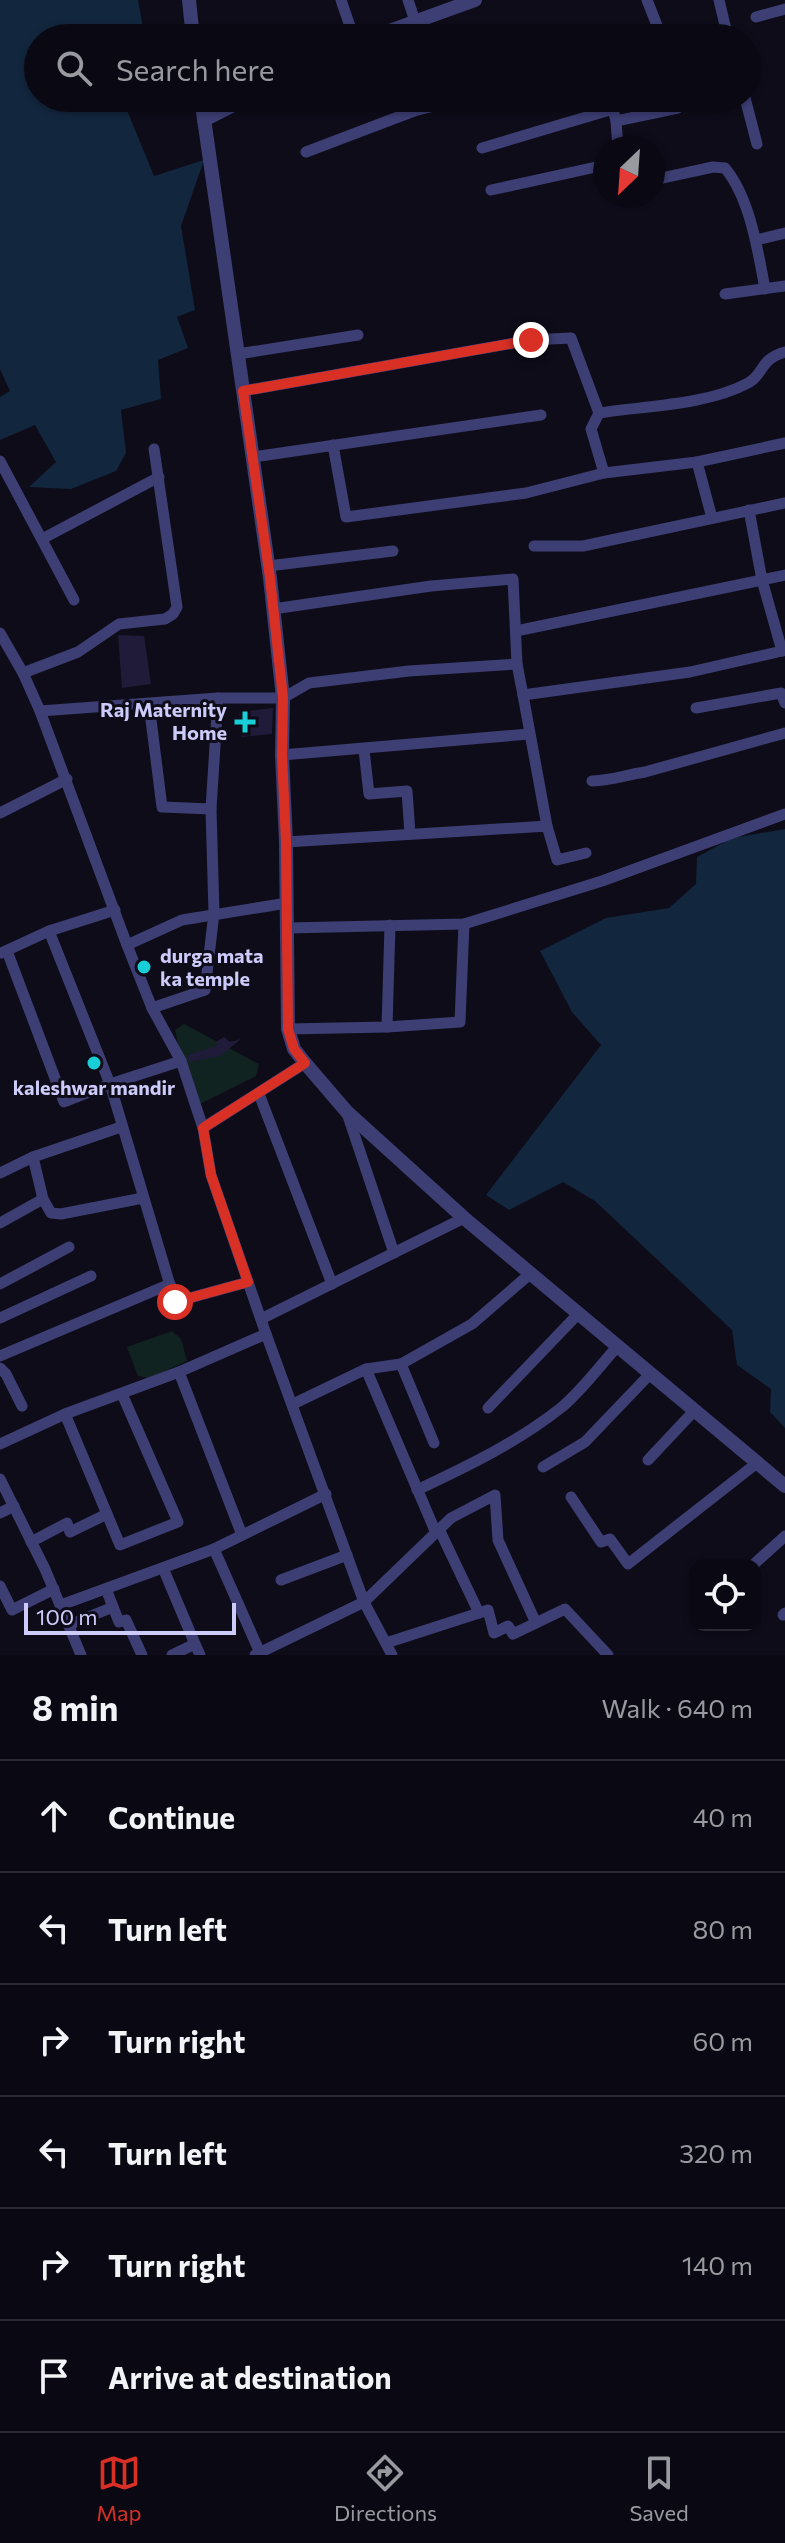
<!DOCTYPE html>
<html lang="en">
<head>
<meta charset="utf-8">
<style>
  :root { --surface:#0a0913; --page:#181721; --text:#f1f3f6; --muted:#999aa0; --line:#2a2a33; --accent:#d93025 }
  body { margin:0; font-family:Commissioner,sans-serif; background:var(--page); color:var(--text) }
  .controls { position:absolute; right:24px; bottom:24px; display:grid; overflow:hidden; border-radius:16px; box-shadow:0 2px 6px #0004 }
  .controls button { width:72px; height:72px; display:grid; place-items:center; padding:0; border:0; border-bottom:2px solid var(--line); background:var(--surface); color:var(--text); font:40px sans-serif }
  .compass { position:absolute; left:593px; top:136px; width:72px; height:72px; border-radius:50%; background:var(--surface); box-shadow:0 2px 6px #0004; rotate:205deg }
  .scale { position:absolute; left:24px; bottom:20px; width:212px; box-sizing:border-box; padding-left:8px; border:4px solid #cdcbf9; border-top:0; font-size:22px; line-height:28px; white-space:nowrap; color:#cdcbf9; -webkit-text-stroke:6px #0e0c19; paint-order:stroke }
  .stop { position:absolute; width:24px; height:24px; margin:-18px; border:6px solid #d93025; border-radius:50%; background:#fff }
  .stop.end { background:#d93025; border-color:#fff; box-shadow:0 2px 8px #0008 }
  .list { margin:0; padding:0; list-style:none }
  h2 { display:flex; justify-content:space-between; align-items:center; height:104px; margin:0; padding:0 32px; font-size:34px }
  h2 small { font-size:26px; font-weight:400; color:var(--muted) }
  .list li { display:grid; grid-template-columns:52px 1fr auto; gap:24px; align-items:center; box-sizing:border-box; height:112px; padding:0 32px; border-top:2px solid var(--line) }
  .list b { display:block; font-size:30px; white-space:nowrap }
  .list em { font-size:26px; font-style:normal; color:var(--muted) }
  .icon { flex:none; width:44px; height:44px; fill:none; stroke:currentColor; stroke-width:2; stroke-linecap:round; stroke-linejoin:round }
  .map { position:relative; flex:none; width:785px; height:1655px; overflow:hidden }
  .search { position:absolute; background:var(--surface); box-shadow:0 2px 6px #0004; left:24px; right:24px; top:24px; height:88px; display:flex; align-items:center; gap:20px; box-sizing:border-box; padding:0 28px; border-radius:44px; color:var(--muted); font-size:30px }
  .sheet { height:776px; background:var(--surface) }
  nav { display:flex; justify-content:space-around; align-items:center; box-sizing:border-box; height:112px; border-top:2px solid var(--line); background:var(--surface); font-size:22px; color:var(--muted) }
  nav a { display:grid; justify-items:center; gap:4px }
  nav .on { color:var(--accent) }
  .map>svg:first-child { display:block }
  .green { fill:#102321 }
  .water { fill:#12263d }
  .building { fill:#1f1b38 }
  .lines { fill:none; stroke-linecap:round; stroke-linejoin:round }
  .minor { stroke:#3d3e73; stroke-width:11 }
  .tertiary { stroke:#3d3e73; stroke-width:14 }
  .route { stroke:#d93025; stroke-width:10 }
  .poi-dot { fill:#19cfd7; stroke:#0e0c19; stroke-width:3 }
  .labels { text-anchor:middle; stroke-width:6; stroke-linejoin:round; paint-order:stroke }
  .poi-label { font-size:20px; font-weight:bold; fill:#cdcbf9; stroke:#0e0c19; text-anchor:end }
</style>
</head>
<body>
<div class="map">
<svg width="785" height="1655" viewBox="0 0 785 1655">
  <rect width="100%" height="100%" fill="#0e0c19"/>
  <!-- green -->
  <g class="green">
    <polygon points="184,1024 259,1064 256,1076 192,1108 175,1030"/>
    <polygon points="172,1331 181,1339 187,1361 150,1378 138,1376 127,1347"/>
  </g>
  <!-- water -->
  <g class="water">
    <polygon points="0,0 138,0 145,38 38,38 38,98 122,98 154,176 204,160 181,226 195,310 177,317 188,348 158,360 161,399 121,410 126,453 116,471 71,489 29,487 56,462 35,425 0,440 0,397 10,391 0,369"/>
    <polygon points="785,829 785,1428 770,1412 771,1389 737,1365 732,1330 595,1201 563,1182 509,1210 486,1195 601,1045 572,1012 540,951 606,918 669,908 696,884 697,857 732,838"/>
  </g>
  <!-- building -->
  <g class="building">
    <polygon points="118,635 144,636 151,684 122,688"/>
    <polygon points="273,708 272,734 241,737 239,712"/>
    <polygon points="224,1037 230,1042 241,1039 220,1056 190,1062 187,1055 217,1046 216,1042"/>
  </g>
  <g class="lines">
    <!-- minor -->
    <g class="minor">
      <polyline points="341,0 354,38"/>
      <polyline points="408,0 415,21"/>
      <polyline points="647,0 662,38"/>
      <polyline points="719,0 728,38"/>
      <polyline points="756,17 785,9"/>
      <polyline points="410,98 414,111"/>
      <polyline points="745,98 757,144"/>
      <polyline points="482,148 613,109 616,121"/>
      <polyline points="618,148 616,121 678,108 675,98"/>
      <polyline points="306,152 414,111 466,98"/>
      <path d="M653,180L713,167L725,168C750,198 758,251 765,289"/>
      <polyline points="491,190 605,165"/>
      <polyline points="756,240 785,233"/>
      <polyline points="725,294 785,286"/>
      <polyline points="238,354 358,335"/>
      <polyline points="243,391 531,340 571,338 599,413 591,429 604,473"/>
      <path d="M599,413C644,406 708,405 748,383C765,374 758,360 785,352"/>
      <polyline points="333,445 346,517 526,493 604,473 697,462"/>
      <polyline points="253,457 541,415"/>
      <polyline points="0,461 74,600"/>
      <polyline points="749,510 762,580 785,575"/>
      <polyline points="712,518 697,462 785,443"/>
      <polyline points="42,539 159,477"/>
      <polyline points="534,546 583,546 785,503"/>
      <polyline points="268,566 393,551"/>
      <polyline points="273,609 431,586 513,579 517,664 523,695"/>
      <polyline points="516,631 762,580 782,651 785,650"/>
      <polyline points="0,633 23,673 40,711 127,945 152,1008 181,1061 110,1084 64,1102 7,951"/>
      <polyline points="23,673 78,652 119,624 165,619 173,614 177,607 154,449"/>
      <polyline points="149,704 162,807 211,809"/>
      <polyline points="696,708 781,693 785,703"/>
      <polyline points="40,711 218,698 283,698 309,683 409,671 517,664"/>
      <polyline points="364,750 369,794 407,791 410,834"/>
      <polyline points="282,755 529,734"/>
      <path d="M592,781C613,780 625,775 645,772L785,733"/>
      <polyline points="0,813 67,779"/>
      <polyline points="547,826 523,695 690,672 782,651"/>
      <polyline points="286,842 547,826 557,860 586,853"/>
      <polyline points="288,928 464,924 602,881 785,814"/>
      <polyline points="49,931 110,1084 175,1302 248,1282"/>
      <polyline points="127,945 182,920 287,903"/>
      <polyline points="1,953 49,931 115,910"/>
      <polyline points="152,1008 205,990 214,913 211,809 218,698"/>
      <polyline points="387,1027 390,925"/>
      <polyline points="288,1029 387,1027 460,1022 464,924"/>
      <polyline points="181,1061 203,1128"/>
      <polyline points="305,1063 203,1128 211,1175 266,1334 364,1602 392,1655"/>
      <polyline points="259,1094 332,1284"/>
      <polyline points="347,1113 394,1253"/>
      <polyline points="33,1157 121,1127"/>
      <polyline points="0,1173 33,1157 43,1199 51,1213 61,1214 143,1198"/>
      <polyline points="0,1223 43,1199"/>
      <polyline points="0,1284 69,1247"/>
      <polyline points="0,1318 91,1276"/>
      <polyline points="261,1319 464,1218"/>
      <polyline points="0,1356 170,1284"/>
      <polyline points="0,1368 6,1374 22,1406"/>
      <polyline points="366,1369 401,1364"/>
      <polyline points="179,1372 266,1334"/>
      <polyline points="293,1404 366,1369 436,1533"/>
      <polyline points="488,1408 579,1313"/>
      <polyline points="65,1414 120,1545 178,1522 122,1394"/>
      <polyline points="434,1443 401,1364 472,1324 531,1273"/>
      <polyline points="0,1444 65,1414 179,1372 242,1535"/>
      <polyline points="648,1460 695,1410"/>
      <polyline points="543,1467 585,1442 651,1373"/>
      <polyline points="0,1479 45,1569 81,1655"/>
      <path d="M417,1490C468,1466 518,1442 562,1407C582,1390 599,1367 616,1348"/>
      <polyline points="571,1497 601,1542 610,1539 628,1564 757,1463"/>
      <polyline points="0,1513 14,1506"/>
      <polyline points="439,1529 479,1613 488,1610 494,1633 508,1626 513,1634 565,1609 608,1655"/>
      <polyline points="31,1542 67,1523 70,1532 107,1514"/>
      <polyline points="214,1549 326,1494"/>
      <polyline points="753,1565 785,1536"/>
      <polyline points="163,1568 195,1644"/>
      <polyline points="281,1580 347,1555"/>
      <polyline points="0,1586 12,1610 54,1589"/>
      <polyline points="106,1589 119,1622 126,1620 142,1655"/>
      <polyline points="61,1605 214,1549 261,1655"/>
      <polyline points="783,1615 785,1613"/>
      <polyline points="69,1625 113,1607"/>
      <polyline points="386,1643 479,1613"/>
      <polyline points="172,1655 195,1644 200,1655"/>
      <polyline points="255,1655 364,1602 451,1518 495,1495 498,1540 536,1623"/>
    </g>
    <!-- tertiary -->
    <g class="tertiary">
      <polyline points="189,0 193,38"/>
      <polyline points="370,38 475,0"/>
      <polyline points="201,98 270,578 283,698 282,755 286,842 288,1029 294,1049 305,1063 347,1112 464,1218 785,1486"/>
      <polyline points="204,120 247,98"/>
    </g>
  </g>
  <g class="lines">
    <!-- route -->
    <polyline class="route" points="175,1302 248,1282 211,1175 203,1128 305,1063 294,1049 288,1029 286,842 282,755 283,698 270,578 243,391 531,340"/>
  </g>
  <!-- markers -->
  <g class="poi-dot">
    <path d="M241 710h8v8h8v8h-8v8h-8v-8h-8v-8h8z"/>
    <circle cx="144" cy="967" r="8"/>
    <circle cx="94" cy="1063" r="8"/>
  </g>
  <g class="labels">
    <!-- poi labels -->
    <g class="poi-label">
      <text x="227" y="717">Raj Maternity<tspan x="227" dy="23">Home</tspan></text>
      <text x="160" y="963" text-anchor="start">durga mata<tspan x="160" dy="23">ka temple</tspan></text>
      <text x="94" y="1095" text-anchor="middle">kaleshwar mandir</text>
    </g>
  </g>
</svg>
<div class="controls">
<button><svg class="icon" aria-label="locate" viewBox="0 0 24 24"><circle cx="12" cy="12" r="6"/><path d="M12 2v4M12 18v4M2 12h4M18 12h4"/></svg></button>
</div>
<svg class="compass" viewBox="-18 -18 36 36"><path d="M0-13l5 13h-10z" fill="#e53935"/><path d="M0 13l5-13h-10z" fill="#999aa0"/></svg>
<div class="scale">100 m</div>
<div class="stop" style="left:175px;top:1302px"></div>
<div class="stop end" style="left:531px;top:340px"></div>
<div class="search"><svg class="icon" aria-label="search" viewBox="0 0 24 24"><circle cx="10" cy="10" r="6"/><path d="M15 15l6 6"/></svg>Search here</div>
</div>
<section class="sheet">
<h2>8 min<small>Walk · 640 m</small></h2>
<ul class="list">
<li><svg class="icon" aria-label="ahead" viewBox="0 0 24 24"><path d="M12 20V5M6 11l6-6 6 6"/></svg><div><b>Continue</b></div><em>40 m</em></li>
<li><svg class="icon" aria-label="left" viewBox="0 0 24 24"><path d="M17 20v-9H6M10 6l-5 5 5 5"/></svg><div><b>Turn left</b></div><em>80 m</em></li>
<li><svg class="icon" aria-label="right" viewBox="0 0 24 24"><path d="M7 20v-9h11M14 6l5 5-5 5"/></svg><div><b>Turn right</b></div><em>60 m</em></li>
<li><svg class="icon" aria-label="left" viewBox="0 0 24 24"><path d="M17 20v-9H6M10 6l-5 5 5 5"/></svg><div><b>Turn left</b></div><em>320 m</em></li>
<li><svg class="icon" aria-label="right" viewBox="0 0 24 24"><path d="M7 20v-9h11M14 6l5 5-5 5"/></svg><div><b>Turn right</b></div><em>140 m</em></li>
<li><svg class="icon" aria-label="arrive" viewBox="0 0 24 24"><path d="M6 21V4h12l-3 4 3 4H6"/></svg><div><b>Arrive at destination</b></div></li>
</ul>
</section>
<nav>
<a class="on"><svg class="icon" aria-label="map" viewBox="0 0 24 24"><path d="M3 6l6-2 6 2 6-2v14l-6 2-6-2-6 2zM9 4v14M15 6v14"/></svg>Map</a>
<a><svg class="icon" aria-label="directions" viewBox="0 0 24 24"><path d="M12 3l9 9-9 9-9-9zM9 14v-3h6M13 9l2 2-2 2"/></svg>Directions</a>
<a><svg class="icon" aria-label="saved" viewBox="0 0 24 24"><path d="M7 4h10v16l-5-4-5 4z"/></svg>Saved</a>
</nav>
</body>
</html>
